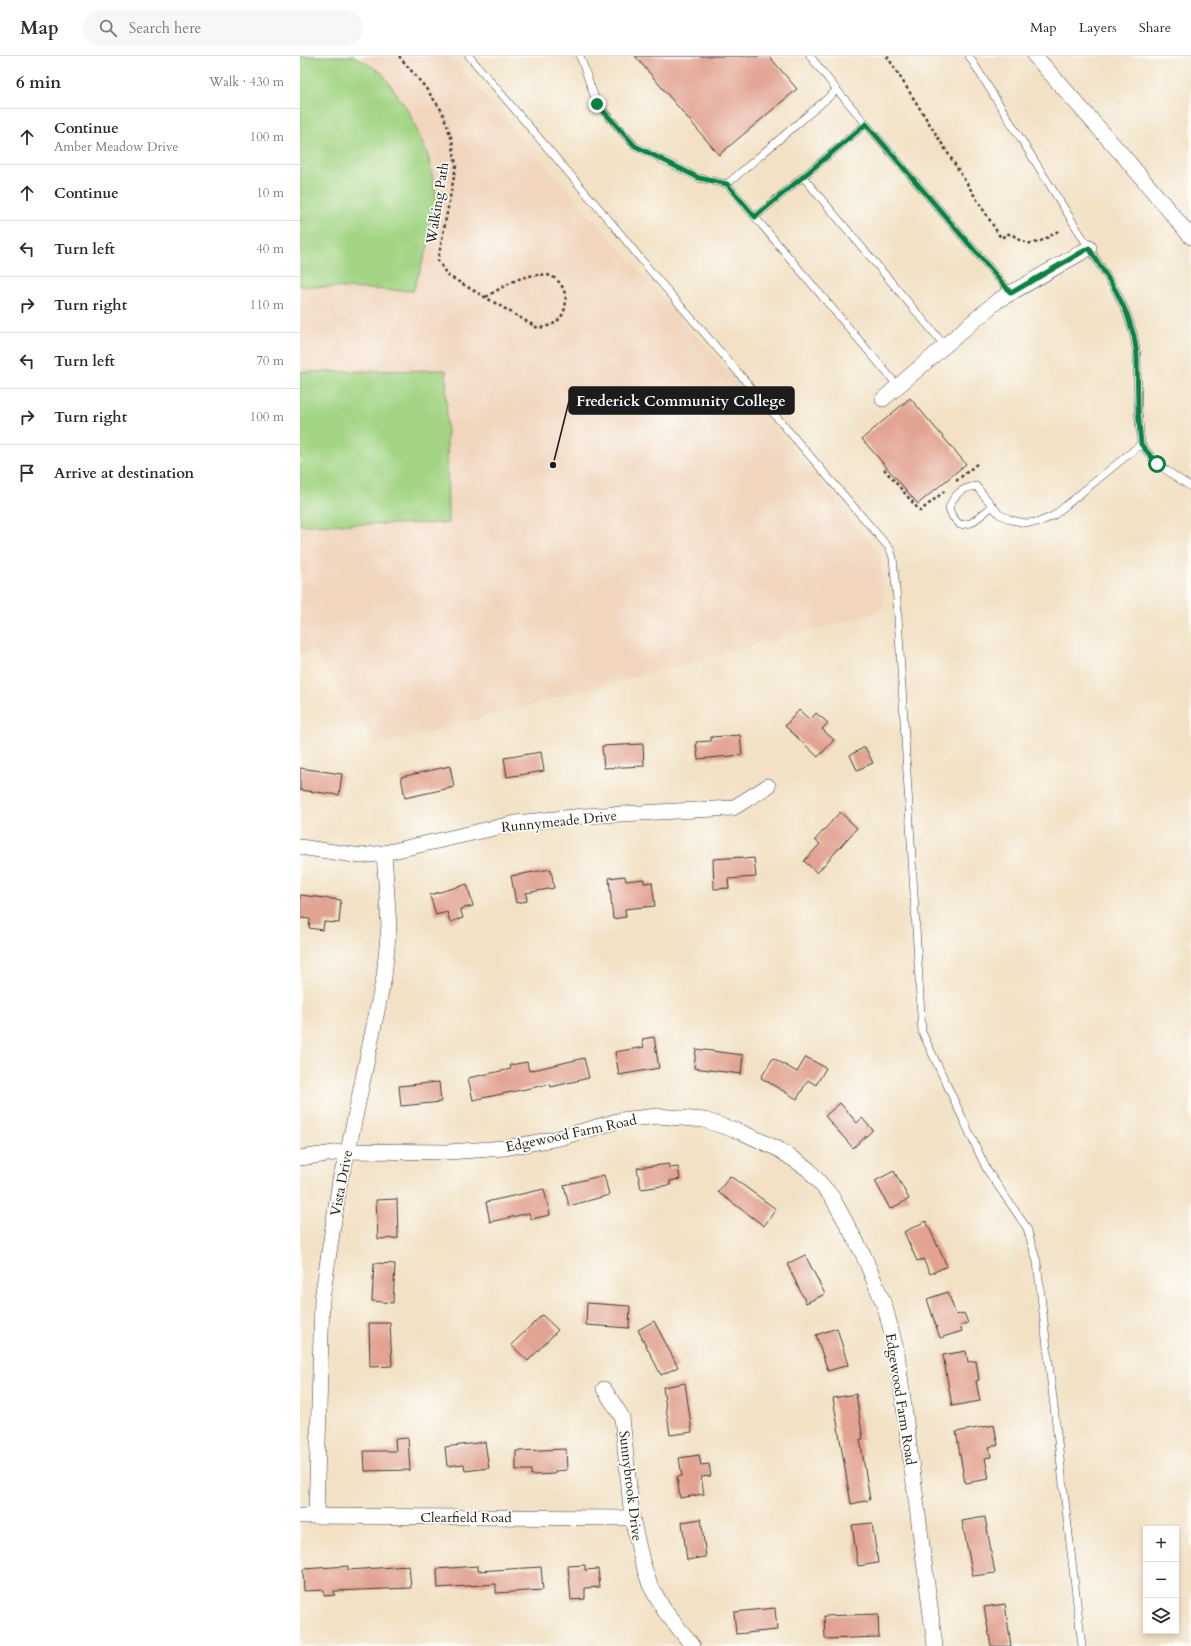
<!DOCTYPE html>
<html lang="en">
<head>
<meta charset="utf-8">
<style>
  :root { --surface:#fff; --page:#f7f7f7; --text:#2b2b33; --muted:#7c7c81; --line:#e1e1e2 }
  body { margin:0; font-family:Cardo,serif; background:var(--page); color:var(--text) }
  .controls { position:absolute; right:12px; bottom:12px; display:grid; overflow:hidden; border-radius:0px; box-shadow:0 2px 6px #0003 }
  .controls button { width:36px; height:36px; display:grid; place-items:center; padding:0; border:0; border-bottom:1px solid var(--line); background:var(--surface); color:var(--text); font:20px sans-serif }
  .stop { position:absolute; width:12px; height:12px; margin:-9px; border:3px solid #0b8043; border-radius:50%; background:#fff }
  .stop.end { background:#0b8043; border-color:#fff; box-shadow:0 1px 4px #0008 }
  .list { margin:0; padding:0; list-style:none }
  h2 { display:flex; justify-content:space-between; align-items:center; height:52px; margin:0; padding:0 16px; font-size:17px }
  h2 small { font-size:13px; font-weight:400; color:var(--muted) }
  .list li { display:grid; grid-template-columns:26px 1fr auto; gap:12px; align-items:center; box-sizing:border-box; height:56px; padding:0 16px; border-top:1px solid var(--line) }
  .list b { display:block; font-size:15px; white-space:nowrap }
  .list p { margin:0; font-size:13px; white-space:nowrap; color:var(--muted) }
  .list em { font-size:13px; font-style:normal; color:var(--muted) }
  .icon { flex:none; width:22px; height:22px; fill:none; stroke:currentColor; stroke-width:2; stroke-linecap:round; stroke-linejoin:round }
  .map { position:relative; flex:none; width:891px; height:1590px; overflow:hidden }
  header { display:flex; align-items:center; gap:24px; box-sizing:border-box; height:56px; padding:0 20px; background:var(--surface); border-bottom:1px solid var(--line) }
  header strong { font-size:19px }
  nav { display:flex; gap:22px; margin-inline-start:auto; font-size:14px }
  .search { width:280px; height:36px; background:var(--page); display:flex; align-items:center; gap:10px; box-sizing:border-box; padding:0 14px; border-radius:22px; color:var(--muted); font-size:15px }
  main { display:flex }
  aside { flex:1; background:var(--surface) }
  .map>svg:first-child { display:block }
  .built { fill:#f1d5bd }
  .green { fill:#a2d483; stroke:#5f7850 }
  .building { fill:#e2a392 }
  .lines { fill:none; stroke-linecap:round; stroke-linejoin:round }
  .service-casing { stroke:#3c3a35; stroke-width:8 }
  .minor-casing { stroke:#3c3a35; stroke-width:16 }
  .path { stroke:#3c3a35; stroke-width:2.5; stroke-dasharray:3 3; stroke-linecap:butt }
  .service { stroke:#fff; stroke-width:7 }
  .minor { stroke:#fff; stroke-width:15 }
  .route { stroke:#0b8043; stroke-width:5 }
  .labels { text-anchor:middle; stroke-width:3.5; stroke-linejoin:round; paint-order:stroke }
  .street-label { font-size:14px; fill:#1c1c1c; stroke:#fdfcf7 }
  .leader { fill:none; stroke:#1c1c1c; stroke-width:1.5 }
  .callout-dot { fill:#1c1c1c; stroke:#fdfcf7; stroke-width:1.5 }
  .callout { fill:#1c1c1c; stroke:#1c1c1c; stroke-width:1.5 }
  .callout-label { font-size:15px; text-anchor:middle; font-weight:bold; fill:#fff }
</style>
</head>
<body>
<header>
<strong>Map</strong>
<div class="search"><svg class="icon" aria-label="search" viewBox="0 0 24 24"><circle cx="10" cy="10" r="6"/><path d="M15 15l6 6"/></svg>Search here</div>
<nav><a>Map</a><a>Layers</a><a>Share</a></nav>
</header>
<main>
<aside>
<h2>6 min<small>Walk · 430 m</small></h2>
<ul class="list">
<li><svg class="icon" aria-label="ahead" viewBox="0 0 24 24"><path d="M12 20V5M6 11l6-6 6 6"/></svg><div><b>Continue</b><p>Amber Meadow Drive</p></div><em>100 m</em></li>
<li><svg class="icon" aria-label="ahead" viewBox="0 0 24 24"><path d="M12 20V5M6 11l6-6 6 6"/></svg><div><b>Continue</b></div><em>10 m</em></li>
<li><svg class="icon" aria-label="left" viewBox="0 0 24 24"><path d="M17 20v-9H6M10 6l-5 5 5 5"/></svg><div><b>Turn left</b></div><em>40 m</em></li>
<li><svg class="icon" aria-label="right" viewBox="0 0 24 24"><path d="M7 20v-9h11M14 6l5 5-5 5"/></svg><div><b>Turn right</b></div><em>110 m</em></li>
<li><svg class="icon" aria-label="left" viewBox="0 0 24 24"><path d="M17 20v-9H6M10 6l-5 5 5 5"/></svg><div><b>Turn left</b></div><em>70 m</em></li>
<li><svg class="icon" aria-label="right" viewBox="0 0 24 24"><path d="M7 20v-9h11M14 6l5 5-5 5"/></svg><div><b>Turn right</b></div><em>100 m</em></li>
<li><svg class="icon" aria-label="arrive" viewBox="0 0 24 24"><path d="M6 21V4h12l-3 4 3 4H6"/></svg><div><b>Arrive at destination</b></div></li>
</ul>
</aside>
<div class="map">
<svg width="891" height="1590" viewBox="0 0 891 1590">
  <rect width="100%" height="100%" fill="#fdfcf7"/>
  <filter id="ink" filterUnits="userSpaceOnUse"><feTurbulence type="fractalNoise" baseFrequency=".025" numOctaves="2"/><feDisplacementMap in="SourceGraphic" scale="8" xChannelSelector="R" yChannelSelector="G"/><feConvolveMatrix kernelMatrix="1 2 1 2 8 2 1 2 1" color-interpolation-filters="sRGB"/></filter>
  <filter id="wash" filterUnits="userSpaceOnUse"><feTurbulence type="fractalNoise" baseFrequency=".012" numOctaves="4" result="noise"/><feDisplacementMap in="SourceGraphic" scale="16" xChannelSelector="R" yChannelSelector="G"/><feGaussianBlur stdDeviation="0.9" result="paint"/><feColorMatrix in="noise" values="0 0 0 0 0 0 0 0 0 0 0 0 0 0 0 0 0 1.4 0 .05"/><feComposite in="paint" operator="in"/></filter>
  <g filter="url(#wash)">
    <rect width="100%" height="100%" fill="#f2e1c5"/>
    <!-- built -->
    <polygon class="built" points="0,0 151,0 233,95 431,319 581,500 584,552 576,557 76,690 15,595 0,597"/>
    <!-- green -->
    <g class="green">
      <polygon points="0,0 54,0 82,17 109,56 128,100 137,144 132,178 113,235 0,230"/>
      <polygon points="146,314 148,467 0,469 0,316"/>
    </g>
    <g id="blocks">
      <!-- building -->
      <g class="building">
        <polygon points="335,0 469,0 497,33 419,99"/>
        <polygon points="610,342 666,408 618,448 562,383"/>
        <polygon points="499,654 510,664 516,657 528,667 522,673 534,684 518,701 485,670"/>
        <polygon points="440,679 442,699 398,703 396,686 411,685 411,681"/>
        <polygon points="343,688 344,710 304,712 302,690"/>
        <polygon points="565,691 573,707 557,714 550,699"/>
        <polygon points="241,696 244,715 207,721 204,702"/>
        <polygon points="150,710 154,731 105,742 101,721"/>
        <polygon points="0,712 42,718 39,739 0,734"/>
        <polygon points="540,756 557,772 517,817 504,805 520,788 515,784"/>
        <polygon points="443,801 443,803 454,802 456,821 428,823 429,832 414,833 413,803"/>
        <polygon points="251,813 254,832 226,837 227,845 216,847 211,820"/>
        <polygon points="325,820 326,825 344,823 344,827 352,826 355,850 325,853 326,861 313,863 309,822"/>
        <polygon points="167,828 173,850 160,853 163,862 150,866 147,856 136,859 130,839"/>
        <polygon points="0,839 41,844 39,867 24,866 23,874 9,872 10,863 0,862"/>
        <polygon points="354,981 359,1012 319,1019 315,996 344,991 342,983"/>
        <polygon points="396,993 443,999 441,1018 394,1012"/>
        <polygon points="506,1001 526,1012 516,1029 508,1024 497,1043 461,1022 473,1002 497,1016"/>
        <polygon points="284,1002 289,1022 251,1031 250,1028 173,1044 168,1022 211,1013 210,1009 227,1006 229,1015"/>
        <polygon points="139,1026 141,1046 101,1050 99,1030"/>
        <polygon points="540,1047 557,1067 562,1062 573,1074 553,1092 525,1060"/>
        <polygon points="369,1108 369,1112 378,1111 380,1123 370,1125 370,1129 341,1133 337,1112"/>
        <polygon points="594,1115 609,1143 590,1153 575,1125"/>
        <polygon points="304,1119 309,1139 269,1150 264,1129"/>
        <polygon points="430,1120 476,1153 464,1170 418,1136"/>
        <polygon points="244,1133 250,1159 231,1163 229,1157 190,1166 186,1146"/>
        <polygon points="97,1143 98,1182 78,1183 76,1144"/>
        <polygon points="626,1165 647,1210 630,1218 623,1203 617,1205 604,1176"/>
        <polygon points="505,1199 525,1238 506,1247 487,1208"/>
        <polygon points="74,1207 95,1208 93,1247 72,1245"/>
        <polygon points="648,1236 656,1259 664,1257 668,1267 660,1270 662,1275 640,1282 627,1243"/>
        <polygon points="287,1247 330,1250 329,1272 286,1269"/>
        <polygon points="242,1259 258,1274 228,1305 211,1289"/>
        <polygon points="354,1265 378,1311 361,1319 338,1274"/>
        <polygon points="69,1267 90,1267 92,1310 70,1311"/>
        <polygon points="537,1272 548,1309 528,1315 516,1279"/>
        <polygon points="666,1295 668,1306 676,1305 679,1324 676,1325 680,1345 652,1350 643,1299"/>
        <polygon points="385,1327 392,1376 370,1379 363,1331"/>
        <polygon points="556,1338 563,1383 560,1383 570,1444 551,1448 533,1342"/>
        <polygon points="694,1369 698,1389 689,1391 691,1401 685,1402 689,1423 665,1427 656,1376"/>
        <polygon points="108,1382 110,1414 65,1415 64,1395 96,1395 95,1383"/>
        <polygon points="185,1386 189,1412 165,1415 164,1408 147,1410 145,1391"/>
        <polygon points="266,1393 267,1414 255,1415 255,1418 231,1419 231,1414 216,1414 216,1395"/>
        <polygon points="399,1399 401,1409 409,1408 411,1420 401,1421 404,1438 380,1442 377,1421 382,1420 379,1402"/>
        <polygon points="685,1461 695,1517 673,1520 662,1465"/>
        <polygon points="401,1463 406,1501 387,1504 382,1466"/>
        <polygon points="572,1467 578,1507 558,1510 552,1469"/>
        <polygon points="285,1509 285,1514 298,1513 300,1531 285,1532 285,1543 271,1544 268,1510"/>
        <polygon points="48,1510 48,1514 109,1510 111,1532 34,1535 35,1539 24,1540 24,1534 4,1535 3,1513"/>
        <polygon points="178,1510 178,1515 241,1511 243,1534 196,1537 196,1528 138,1532 137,1513"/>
        <polygon points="705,1548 711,1590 691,1590 684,1551"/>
        <polygon points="475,1552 477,1574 436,1578 434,1556"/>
        <polygon points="578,1558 579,1581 525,1583 524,1560"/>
      </g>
    </g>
  </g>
  <g filter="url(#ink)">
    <use href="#blocks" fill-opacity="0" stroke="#3c3a35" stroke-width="1"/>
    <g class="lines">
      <defs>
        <g id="service">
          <polyline points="169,0 314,170 349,213 590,493 593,502 597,544 622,976 687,1114 727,1172 737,1206 782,1590"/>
          <polyline points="280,0 297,48 335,90 399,122 427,128 598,330"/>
          <polyline points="510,0 537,34 711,237"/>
          <polyline points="669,0 816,235 827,258 834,280 837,299 838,354 841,388 857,408 891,431"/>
          <polyline points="503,121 645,290"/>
          <polyline points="427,128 537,34"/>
          <polyline points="455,161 566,68"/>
          <path d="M693,450L671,467L660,469L652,460L649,452C654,438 662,432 676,430L699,458L711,464L726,467L739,466L753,460L841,388"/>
        </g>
        <g id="minor">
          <polyline points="735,0 826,103 891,181"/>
          <polyline points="583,343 697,245 789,192"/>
          <polyline points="0,791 61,800 84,797 216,767 283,760 433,752 468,730"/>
          <polyline points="0,1102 48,1095 148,1096 205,1092 259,1082 321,1064 358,1060 404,1064 441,1076 478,1093 508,1113 532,1141 563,1198 585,1251 597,1297 635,1590"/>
          <polyline points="304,1333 322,1361 332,1462 342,1505 350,1529 364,1554 393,1590"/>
          <polyline points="0,1460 332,1462"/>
          <polyline points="16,1460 22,1243 40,1124 48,1095 84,921 89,870 84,797"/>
        </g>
      </defs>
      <!-- service casing -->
      <use href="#service" class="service-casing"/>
      <!-- minor casing -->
      <use href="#minor" class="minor-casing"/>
      <!-- path -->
      <g class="path">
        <path d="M99,0L125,31L142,55L152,84L156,110L138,204L147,219L238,272C243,271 249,270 253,268C270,259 270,231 253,221C250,219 242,218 238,219C219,219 200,233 184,242"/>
        <path d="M587,0L701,182L708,178H712C730,196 743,184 761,173"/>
        <polyline points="584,413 620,455 646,434"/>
        <polyline points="656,425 678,407"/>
      </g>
      <!-- service -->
      <use href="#service" class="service"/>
      <!-- minor -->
      <use href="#minor" class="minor"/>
    </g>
  </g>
  <g class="lines" filter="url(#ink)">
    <!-- route -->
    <polyline class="route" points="297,48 335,90 399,122 427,128 455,161 566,68 711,237 789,192 816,235 827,258 834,280 837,299 838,354 841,388 857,408"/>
  </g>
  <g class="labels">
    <!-- street labels -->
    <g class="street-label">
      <text transform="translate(137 147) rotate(-81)" y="5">Walking Path</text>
      <text transform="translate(259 765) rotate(-6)" y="5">Runnymeade Drive</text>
      <text transform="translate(271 1077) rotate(-12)" y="5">Edgewood Farm Road</text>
      <text transform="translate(41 1127) rotate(-79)" y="5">Vista Drive</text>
      <text transform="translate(601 1343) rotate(81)" y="5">Edgewood Farm Road</text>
      <text transform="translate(331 1430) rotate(83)" y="5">Sunnybrook Drive</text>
      <text x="166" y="1466">Clearfield Road</text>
    </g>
  </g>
  <!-- callouts -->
  <path class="leader" d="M253 409L269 345"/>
  <circle class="callout-dot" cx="253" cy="409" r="4"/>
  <rect class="callout" x="269" y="331" width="225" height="27" rx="4"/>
  <g class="callout-label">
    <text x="381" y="350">Frederick Community College</text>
  </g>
</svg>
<div class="controls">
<button>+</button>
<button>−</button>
<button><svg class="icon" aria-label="layers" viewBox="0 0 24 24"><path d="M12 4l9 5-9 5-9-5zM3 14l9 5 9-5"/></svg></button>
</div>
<div class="stop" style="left:857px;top:408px"></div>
<div class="stop end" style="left:297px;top:48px"></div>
</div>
</main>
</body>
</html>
